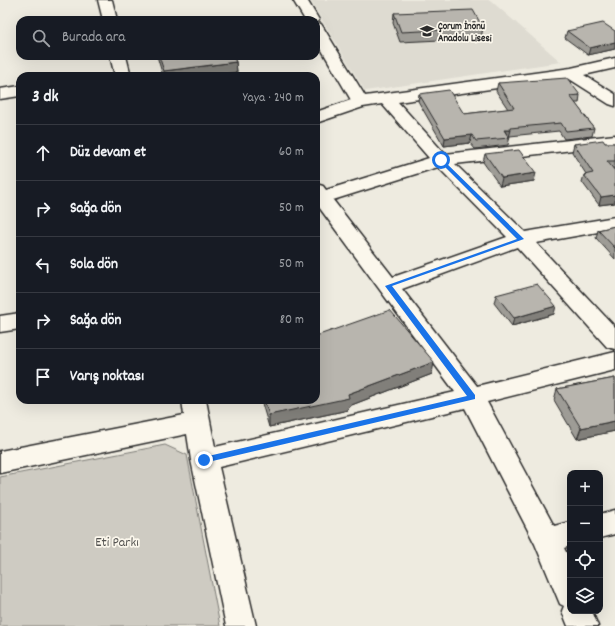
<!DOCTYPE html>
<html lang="tr">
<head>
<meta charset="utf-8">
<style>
  :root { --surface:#171b24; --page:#242831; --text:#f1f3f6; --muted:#9ea1a6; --line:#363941 }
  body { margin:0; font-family:Dekko,sans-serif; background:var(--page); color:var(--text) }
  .controls { position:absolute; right:12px; bottom:12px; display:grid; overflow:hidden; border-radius:8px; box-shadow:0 4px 16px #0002 }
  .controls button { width:36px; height:36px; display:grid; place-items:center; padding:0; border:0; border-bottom:1px solid var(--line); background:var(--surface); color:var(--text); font:20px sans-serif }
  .stop { position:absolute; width:12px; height:12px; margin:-9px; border:3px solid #1a73e8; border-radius:50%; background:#fff }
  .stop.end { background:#1a73e8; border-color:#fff; box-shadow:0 1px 4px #0008 }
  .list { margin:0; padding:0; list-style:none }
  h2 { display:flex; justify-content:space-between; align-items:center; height:52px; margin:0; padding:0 16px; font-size:17px }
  h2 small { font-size:13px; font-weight:400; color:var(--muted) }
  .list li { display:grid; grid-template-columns:26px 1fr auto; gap:12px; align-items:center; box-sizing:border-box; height:56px; padding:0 16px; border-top:1px solid var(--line) }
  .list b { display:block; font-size:15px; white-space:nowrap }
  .list em { font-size:13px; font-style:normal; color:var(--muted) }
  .icon { flex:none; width:22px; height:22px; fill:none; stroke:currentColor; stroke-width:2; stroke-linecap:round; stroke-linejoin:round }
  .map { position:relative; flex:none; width:615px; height:626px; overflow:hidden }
  .search { position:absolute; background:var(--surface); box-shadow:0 4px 16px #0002; left:16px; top:16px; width:304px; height:44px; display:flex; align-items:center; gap:10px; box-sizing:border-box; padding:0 14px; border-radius:12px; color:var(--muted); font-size:15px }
  .panel { position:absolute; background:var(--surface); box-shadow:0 4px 16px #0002; left:16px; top:72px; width:304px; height:332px; border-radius:12px }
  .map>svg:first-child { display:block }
  .built { fill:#dedbd1 }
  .green { fill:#cecbc2; stroke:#7c7b76 }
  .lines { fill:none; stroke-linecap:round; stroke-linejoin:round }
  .minor-casing { stroke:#2b2b2b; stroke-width:3 }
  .minor { fill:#fbf7ec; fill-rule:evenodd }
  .wall { fill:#9e9c96; stroke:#2b2b2b }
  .shaded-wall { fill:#817f7a; stroke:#2b2b2b }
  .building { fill:#b8b5ae; stroke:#2b2b2b }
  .route { fill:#1a73e8 }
  .labels { text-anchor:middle; stroke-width:3.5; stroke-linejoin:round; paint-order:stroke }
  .far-poi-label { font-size:10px; font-weight:bold; fill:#2b2b2b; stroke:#fbf7ec; text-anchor:start }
  .near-park-label { font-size:14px; fill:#545351; stroke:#fbf7ec }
</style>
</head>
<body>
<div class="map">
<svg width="615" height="626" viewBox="0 0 615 626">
  <rect width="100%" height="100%" fill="#eeebe0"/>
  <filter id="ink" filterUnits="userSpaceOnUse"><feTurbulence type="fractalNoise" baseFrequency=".025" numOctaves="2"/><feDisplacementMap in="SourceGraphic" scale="8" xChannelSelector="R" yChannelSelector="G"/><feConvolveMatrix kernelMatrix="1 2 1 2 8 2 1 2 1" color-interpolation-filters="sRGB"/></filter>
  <g filter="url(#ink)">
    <!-- built -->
    <polygon class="built" points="310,0 490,0 561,62 365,91"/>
    <!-- green -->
    <polygon class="green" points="165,445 187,455 220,626 0,626 0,477"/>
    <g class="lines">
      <defs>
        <g id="minor">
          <polygon points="98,0 112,0 117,20 103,20"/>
          <path d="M293,0H307L319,20L317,23L321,24L323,27L365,96L571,68L615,58V68L584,75L615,94V106L609,104L568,78L398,102L445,154L615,135V145L455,164L525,232L615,217V229L536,243L615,327V349L607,347L517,247L402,289L477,386L615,352V370L487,402L554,526L570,522V546L564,548L570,560V611H592L598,626H568L562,611L564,606L560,604L535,544L465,408L219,467L256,626H226L191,460L187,434L0,473V451L184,415L182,400H206L215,447L455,392L316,203V184L323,186L326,190L429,158L382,104L363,107L316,123V112L351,100L316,40V20H305ZM438,167L507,237L393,277L333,200Z"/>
          <polygon points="110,56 126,56 131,76 115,76"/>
          <polygon points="20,86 20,96 0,99 0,89"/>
          <polygon points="20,313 20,329 0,332 0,316"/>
          <polygon points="615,510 615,534 600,538 600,514"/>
        </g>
      </defs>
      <!-- minor casing -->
      <use href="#minor" class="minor-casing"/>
      <!-- minor -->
      <use href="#minor" class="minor"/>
    </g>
    <!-- wall -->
    <g class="wall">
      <polygon points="394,13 483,28 481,38 400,42 393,23"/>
      <polygon points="567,31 615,31 615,49 588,55 565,38"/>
      <polygon points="157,56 233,56 236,62 237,72 210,76 163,76"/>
      <polygon points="498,83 580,95 579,103 575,103 594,128 592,136 564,139 559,131 510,136 508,145 475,149 470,143 444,146 418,101 419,94 464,114 508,109 496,91"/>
      <polygon points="615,143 615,168 613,168 615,171 615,203 599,205 582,182 584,175 586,174 572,152 574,144"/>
      <polygon points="485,154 534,181 500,186 483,162"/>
      <polygon points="615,226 615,259 596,238 598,230"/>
      <polygon points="496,295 554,314 512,326 494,303"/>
      <polygon points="432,374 349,406 348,410 269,427 261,400 316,400"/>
      <polygon points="615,378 615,431 577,439 554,400 557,389"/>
    </g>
    <!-- shaded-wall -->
    <g class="shaded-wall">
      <polygon points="615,42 615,49 588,55 590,48"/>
      <polygon points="236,62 237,72 210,76 164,76 164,71"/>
      <polygon points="504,130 511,130 509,137"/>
      <polygon points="472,135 470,143 444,146 445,138"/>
      <polygon points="536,173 534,181 500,186 502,178"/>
      <polygon points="615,195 615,203 599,205 601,197"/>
      <polygon points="556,306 554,314 512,326 514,318"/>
      <polygon points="434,362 432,374 349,406 348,410 269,427 269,415 348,394"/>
      <polygon points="615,421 615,431 577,439 581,428"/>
    </g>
    <!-- building -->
    <g class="building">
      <polygon points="473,10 483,28 401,32 394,13"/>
      <polygon points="603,23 615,31 615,42 590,48 567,31"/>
      <polygon points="159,56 233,56 236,62 164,71"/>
      <polygon points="567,78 580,95 570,96 594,128 566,131 561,123 510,128 511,130 504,130 509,138 476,141 472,135 445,138 419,94 449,90 464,114 514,108 498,83"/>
      <polygon points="603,140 605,143 615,143 615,161 607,161 615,171 615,195 601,197 584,175 593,173 574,144"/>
      <polygon points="519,150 536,173 502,178 485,154"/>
      <polygon points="615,226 615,248 598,230"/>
      <polygon points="537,284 556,306 514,318 496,295"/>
      <polygon points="390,310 434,362 348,394 349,398 269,415 264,400 316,400 316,336"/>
      <polygon points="615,378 615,421 581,428 557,389"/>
    </g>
  </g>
  <!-- route -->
  <polygon class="route" points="441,158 524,239 392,286 475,395 475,399 204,463 201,462 201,457 204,457 467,396 385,286 517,239 439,161 439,159"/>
  <!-- icons -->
  <defs>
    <symbol id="school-bare" viewBox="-9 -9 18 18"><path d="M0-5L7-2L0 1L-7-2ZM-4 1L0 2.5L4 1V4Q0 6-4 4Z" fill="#2b2b2b" stroke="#fbf7ec" stroke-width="2.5" paint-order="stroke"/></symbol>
  </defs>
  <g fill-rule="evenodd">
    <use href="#school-bare" x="417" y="21" width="20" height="20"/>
  </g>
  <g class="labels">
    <!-- far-poi labels -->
    <g class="far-poi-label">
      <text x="438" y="29">Çorum İnönü<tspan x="438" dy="12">Anadolu Lisesi</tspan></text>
    </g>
    <!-- near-park labels -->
    <g class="near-park-label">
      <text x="117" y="546">Eti Parkı</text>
    </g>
  </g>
</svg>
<div class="controls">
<button>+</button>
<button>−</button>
<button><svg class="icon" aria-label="locate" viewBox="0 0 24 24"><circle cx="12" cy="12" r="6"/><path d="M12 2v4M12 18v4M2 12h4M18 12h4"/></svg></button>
<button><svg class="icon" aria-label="layers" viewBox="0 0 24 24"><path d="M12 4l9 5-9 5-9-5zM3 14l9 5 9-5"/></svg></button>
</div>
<div class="stop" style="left:441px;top:160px"></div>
<div class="stop end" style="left:204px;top:460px"></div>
<div class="search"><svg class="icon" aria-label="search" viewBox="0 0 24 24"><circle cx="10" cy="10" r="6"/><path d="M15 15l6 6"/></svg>Burada ara</div>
<section class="panel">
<h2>3 dk<small>Yaya · 240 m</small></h2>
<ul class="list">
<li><svg class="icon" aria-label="ahead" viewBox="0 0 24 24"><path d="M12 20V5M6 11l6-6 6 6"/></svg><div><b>Düz devam et</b></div><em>60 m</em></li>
<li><svg class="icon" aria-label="right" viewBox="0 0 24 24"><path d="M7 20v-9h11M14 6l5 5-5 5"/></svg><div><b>Sağa dön</b></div><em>50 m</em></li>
<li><svg class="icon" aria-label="left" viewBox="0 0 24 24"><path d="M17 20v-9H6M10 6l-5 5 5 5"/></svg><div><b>Sola dön</b></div><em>50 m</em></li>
<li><svg class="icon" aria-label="right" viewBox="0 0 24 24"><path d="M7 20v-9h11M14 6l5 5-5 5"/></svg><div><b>Sağa dön</b></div><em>80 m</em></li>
<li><svg class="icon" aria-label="arrive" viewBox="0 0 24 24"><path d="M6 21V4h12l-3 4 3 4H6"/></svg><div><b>Varış noktası</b></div></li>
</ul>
</section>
</div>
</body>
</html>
